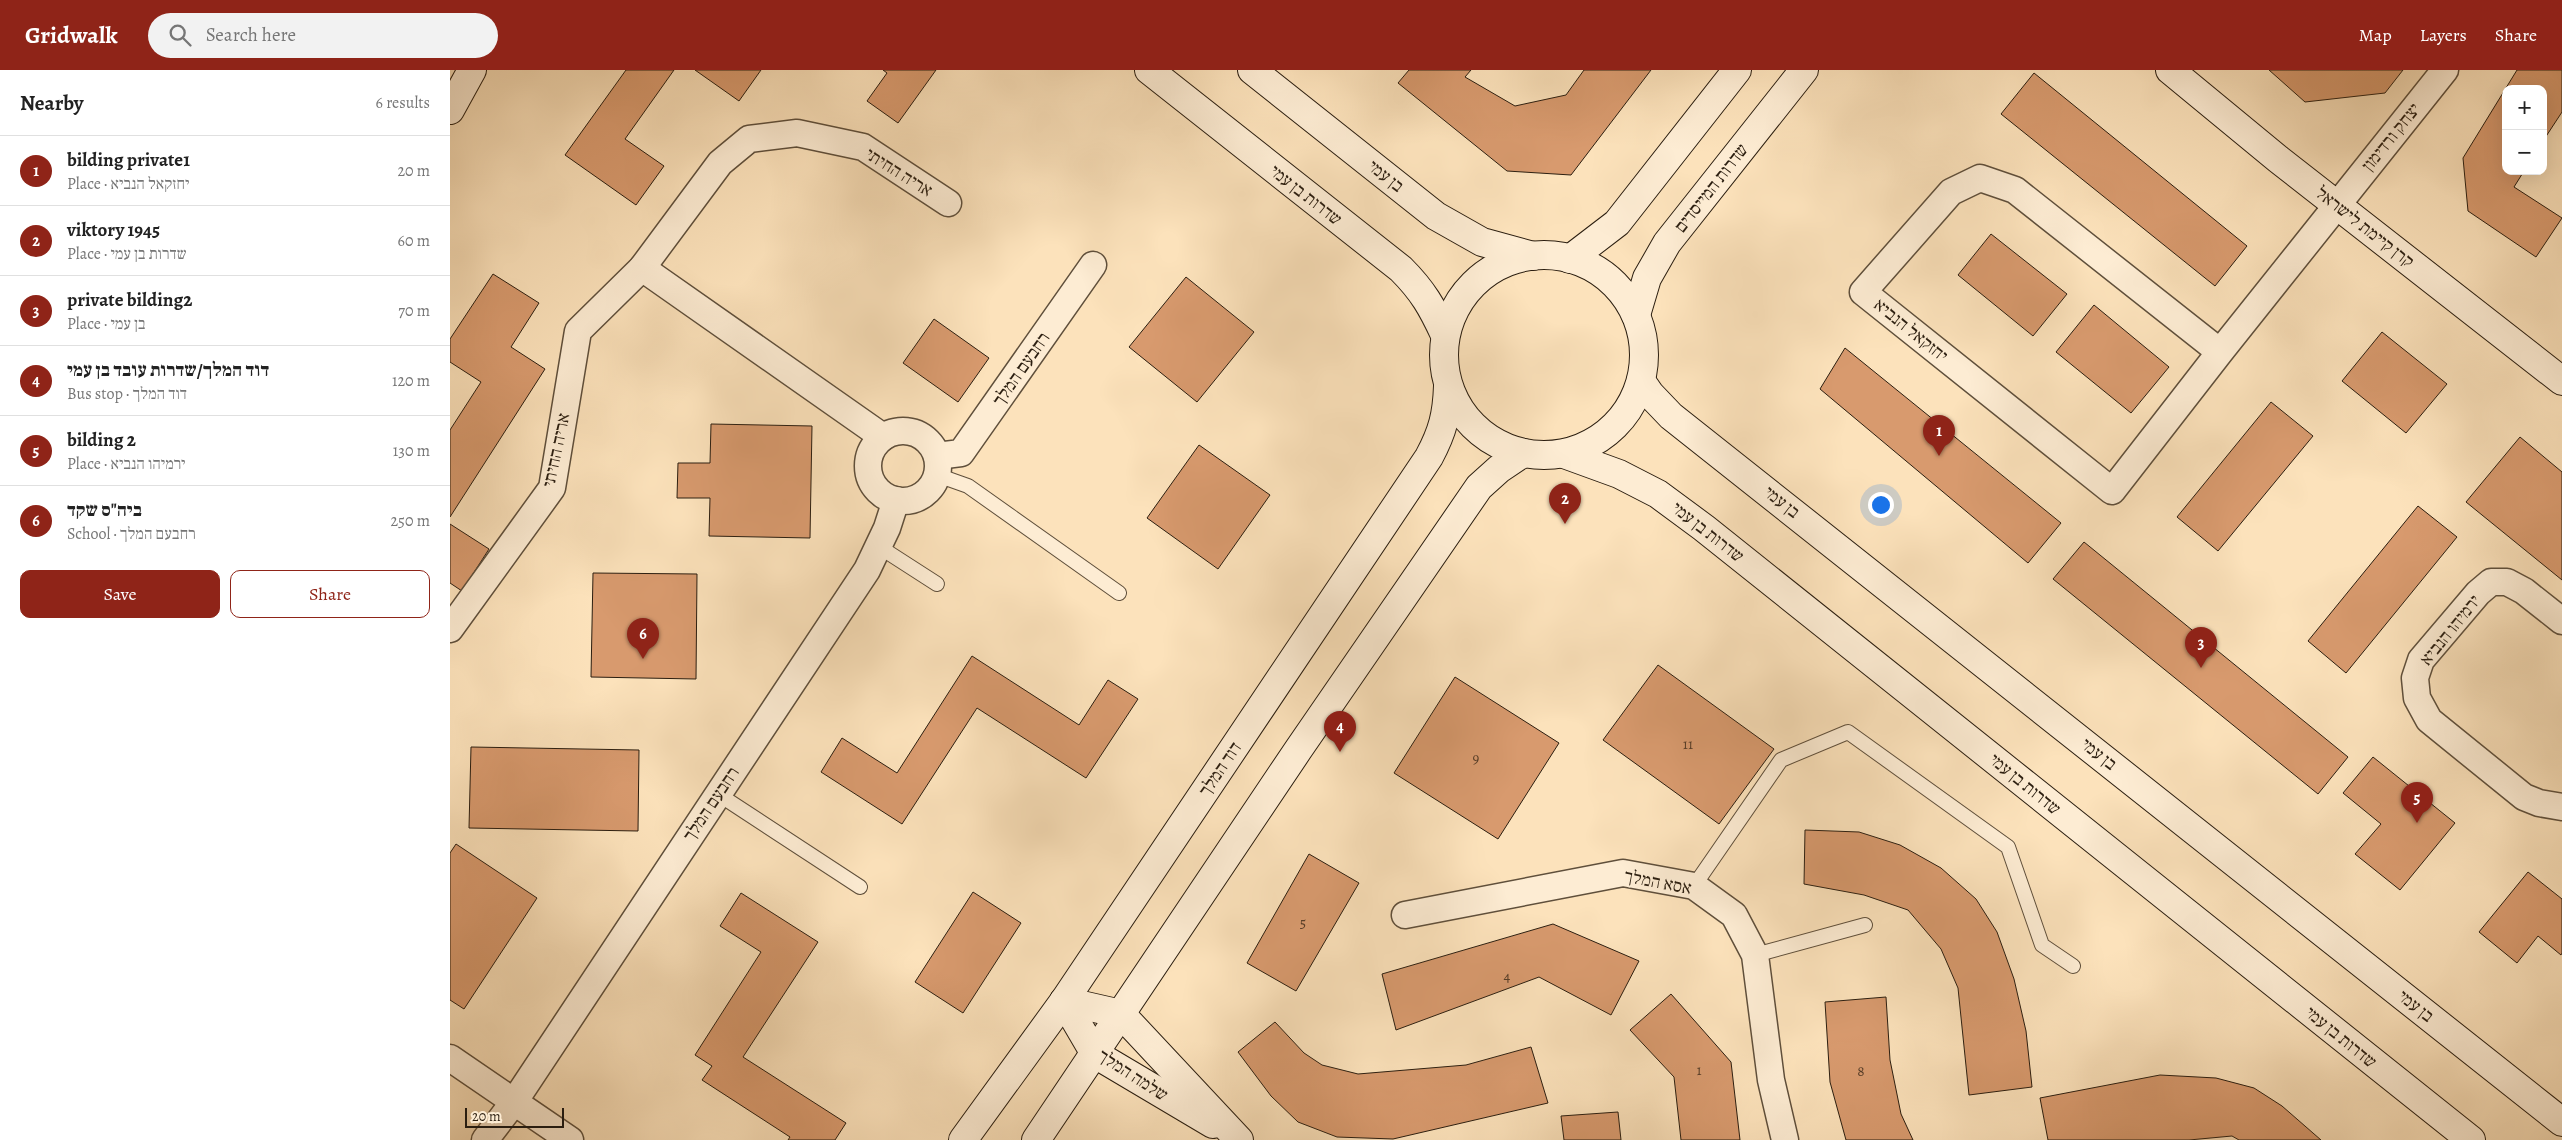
<!DOCTYPE html>
<html lang="en">
<head>
<meta charset="utf-8">
<style>
  :root { --surface:#fff; --page:#f2f2f2; --text:#222; --muted:#767676; --line:#e0e0e0; --accent:#8f2418 }
  body { margin:0; font-family:Alegreya,"Frank Ruhl Libre",serif; background:var(--page); color:var(--text) }
  .controls { position:absolute; right:15px; top:15px; display:grid; overflow:hidden; border-radius:10px; box-shadow:0 5px 20px #0002 }
  .controls button { width:45px; height:45px; display:grid; place-items:center; padding:0; border:0; border-bottom:1px solid var(--line); background:var(--surface); color:var(--text); font:25px sans-serif }
  .scale { position:absolute; left:15px; bottom:12px; width:99px; box-sizing:border-box; padding-left:5px; border:2px solid #2b1e10; border-top:0; font-size:14px; line-height:18px; white-space:nowrap; color:#2b1e10; -webkit-text-stroke:4px #fdecd3; paint-order:stroke }
  .you { position:absolute; left:1430px; top:434px; width:18px; height:18px; margin:-12px; border:4px solid #fff; border-radius:50%; background:#1a73e8; box-shadow:0 0 0 8px #1a73e833 }
  .badge { display:grid; place-items:center; width:32px; height:32px; border-radius:50%; background:var(--accent); color:#fff; font-size:16px; font-weight:700 }
  .pin { position:absolute; translate:-50% -41px; filter:drop-shadow(0 1px 2px #0008) }
  .pin::after { content:''; position:absolute; top:26px; width:18px; height:15px; background:inherit; clip-path:polygon(0 0,100% 0,50% 100%) }
  .list { margin:0; padding:0; list-style:none }
  h2 { display:flex; justify-content:space-between; align-items:center; height:65px; margin:0; padding:0 20px; font-size:21px }
  h2 small { font-size:16px; font-weight:400; color:var(--muted) }
  .list li { display:grid; grid-template-columns:32px 1fr auto; gap:15px; align-items:center; box-sizing:border-box; height:70px; padding:0 20px; border-top:1px solid var(--line) }
  .list b { display:block; font-size:19px; white-space:nowrap }
  .list p { margin:0; font-size:16px; white-space:nowrap; color:var(--muted) }
  .list em { font-size:16px; font-style:normal; color:var(--muted) }
  .actions { display:flex; gap:10px; padding:15px 20px }
  .actions a { flex:1; padding:11px 0; border:1px solid var(--accent); border-radius:10px; text-align:center; font-size:18px; color:var(--accent) }
  .actions .main { background:var(--accent); color:#fff }
  .icon { flex:none; width:28px; height:28px; fill:none; stroke:currentColor; stroke-width:2; stroke-linecap:round; stroke-linejoin:round }
  .map { position:relative; flex:none; width:2112px; height:1070px; overflow:hidden }
  header { display:flex; align-items:center; gap:30px; box-sizing:border-box; height:70px; padding:0 25px; background:var(--accent); color:#fff }
  header strong { font-size:24px }
  nav { display:flex; gap:28px; margin-inline-start:auto; font-size:18px }
  .search { width:350px; height:45px; background:var(--page); display:flex; align-items:center; gap:12px; box-sizing:border-box; padding:0 18px; border-radius:28px; color:var(--muted); font-size:19px }
  main { display:flex }
  aside { flex:1; background:var(--surface) }
  .map>svg:first-child { display:block }
  .building { fill:#d89a6e; stroke:#2b1e10 }
  .lines { fill:none; stroke-linecap:round; stroke-linejoin:round }
  .lane-casing { stroke:#5f4f3b; stroke-width:16 }
  .street-casing { stroke:#5f4f3b; stroke-width:29 }
  .secondary-casing { stroke:#2b1e10; stroke-width:30 }
  .lane { stroke:#fdecd3; stroke-width:14 }
  .street { stroke:#fdecd3; stroke-width:26 }
  .secondary { stroke:#fdecd3; stroke-width:28 }
  .labels { text-anchor:middle; stroke-width:4; stroke-linejoin:round; paint-order:stroke }
  .number-label { font-size:15px; fill:#563d28 }
  .street-label { font-size:18px; fill:#2b1e10; stroke:#fdecd3 }
</style>
</head>
<body>
<header>
<strong>Gridwalk</strong>
<div class="search"><svg class="icon" aria-label="search" viewBox="0 0 24 24"><circle cx="10" cy="10" r="6"/><path d="M15 15l6 6"/></svg>Search here</div>
<nav><a>Map</a><a>Layers</a><a>Share</a></nav>
</header>
<main>
<aside>
<h2>Nearby<small>6 results</small></h2>
<ul class="list">
<li><span class="badge">1</span><div><b>bilding private1</b><p>Place · יחזקאל הנביא</p></div><em>20 m</em></li>
<li><span class="badge">2</span><div><b>viktory 1945</b><p>Place · שדרות בן עמי</p></div><em>60 m</em></li>
<li><span class="badge">3</span><div><b>private bilding2</b><p>Place · בן עמי</p></div><em>70 m</em></li>
<li><span class="badge">4</span><div><b>דוד המלך/שדרות עובד בן עמי</b><p>Bus stop · דוד המלך</p></div><em>120 m</em></li>
<li><span class="badge">5</span><div><b>bilding 2</b><p>Place · ירמיהו הנביא</p></div><em>130 m</em></li>
<li><span class="badge">6</span><div><b>ביה&quot;ס שקד</b><p>School · רחבעם המלך</p></div><em>250 m</em></li>
</ul>
<div class="actions"><a class="main">Save</a><a>Share</a></div>
</aside>
<div class="map">
<svg width="2112" height="1070" viewBox="0 0 2112 1070">
  <rect width="100%" height="100%" fill="#fce2bb"/>
  <filter id="stains"><feTurbulence type="fractalNoise" baseFrequency=".004" numOctaves="4"/><feColorMatrix values="0 0 0 0 .2 0 0 0 0 .09 0 0 0 0 .02 0 0 0 .5 -.17"/></filter>
  <radialGradient id="worn" r=".72"><stop offset=".6" stop-color="#630" stop-opacity="0"/><stop offset="1" stop-color="#630" stop-opacity=".3"/></radialGradient>
  <!-- building -->
  <g class="building">
    <polygon points="176,0 224,0 175,69 214,96 186,135 115,85"/>
    <polygon points="245,0 311,0 289,31"/>
    <polygon points="433,0 486,0 448,53 417,31 437,3"/>
    <polygon points="959,0 1021,0 1015,7 1065,36 1116,25 1134,0 1201,0 1121,105 1057,101 948,13"/>
    <polygon points="1819,0 1953,0 1935,23 1855,32"/>
    <polygon points="2067,0 2112,0 2112,42 2093,71 2093,19 2056,19 2056,101 2074,101 2064,117 2112,148 2086,187 2018,141 2013,88"/>
    <polygon points="1584,3 1797,176 1765,216 1551,44"/>
    <polygon points="1541,164 1617,224 1583,266 1508,205"/>
    <polygon points="43,204 89,233 61,277 95,299 0,447 0,360 31,312 0,292 0,269"/>
    <polygon points="736,207 804,262 747,332 679,277"/>
    <polygon points="1644,235 1719,297 1681,343 1606,282"/>
    <polygon points="484,249 539,288 508,332 453,293"/>
    <polygon points="1932,262 1997,314 1956,363 1892,311"/>
    <polygon points="1395,278 1611,453 1578,493 1370,319"/>
    <polygon points="1821,332 1863,366 1768,481 1727,447"/>
    <polygon points="261,354 362,356 360,468 259,466 260,428 227,428 228,393 260,393"/>
    <polygon points="2070,367 2112,402 2112,510 2016,432"/>
    <polygon points="749,375 820,425 768,499 697,448"/>
    <polygon points="1968,436 2007,467 1896,603 1858,571"/>
    <polygon points="0,454 39,479 12,521 0,513"/>
    <polygon points="1634,472 1898,687 1868,724 1603,509"/>
    <polygon points="143,503 247,504 246,609 141,607"/>
    <polygon points="522,586 629,655 658,610 688,629 636,708 527,638 452,754 371,702 392,668 447,703"/>
    <polygon points="1208,595 1324,679 1269,754 1153,670"/>
    <polygon points="1005,607 1109,673 1048,769 944,703"/>
    <polygon points="21,677 189,680 188,761 19,758"/>
    <polygon points="1923,687 2005,753 1950,820 1905,784 1931,754 1893,723"/>
    <polygon points="1355,760 1409,762 1450,775 1491,798 1526,829 1547,862 1564,909 1576,961 1582,1017 1519,1025 1508,918 1491,879 1458,840 1414,825 1354,814"/>
    <polygon points="6,774 87,828 14,939 0,930 0,783"/>
    <polygon points="859,784 909,813 846,921 797,893"/>
    <polygon points="2078,802 2112,829 2112,883 2111,885 2088,866 2067,893 2029,862"/>
    <polygon points="523,822 571,853 513,943 465,912"/>
    <polygon points="291,823 368,872 293,987 396,1053 385,1070 338,1070 340,1067 252,1010 262,996 245,985 311,882 270,856"/>
    <polygon points="1103,854 1189,891 1161,945 1089,907 946,960 932,904"/>
    <polygon points="1221,924 1281,992 1290,1070 1231,1070 1224,1007 1180,960"/>
    <polygon points="1436,927 1440,990 1451,1044 1463,1070 1396,1070 1380,1012 1375,932"/>
    <polygon points="825,952 854,983 872,995 908,1004 1016,995 1081,977 1098,1033 943,1069 887,1067 848,1052 821,1026 788,982"/>
    <polygon points="1710,1005 1766,1008 1804,1018 1832,1036 1871,1070 1789,1070 1782,1066 1739,1070 1598,1070 1590,1028"/>
    <polygon points="1168,1042 1171,1070 1114,1070 1111,1046"/>
  </g>
  <g class="lines">
    <defs>
      <g id="lane">
        <polyline points="487,405 518,416 669,523"/>
        <polyline points="428,476 487,514"/>
        <polyline points="268,724 410,817"/>
        <polyline points="1244,816 1331,690 1398,662 1558,777 1592,875 1623,896"/>
        <polyline points="1305,885 1415,855"/>
      </g>
      <g id="street">
        <polyline points="192,198 433,367"/>
        <polyline points="1770,282 1565,120 1530,108 1501,122 1413,222 1662,421 1770,282 1995,0"/>
        <circle cx="453" cy="396" r="35"/>
        <polyline points="487,386 511,383 643,195"/>
        <polyline points="2112,551 2074,521 2057,512 2041,512 2028,523 1971,590 1965,608 1967,628 1979,650 2074,727 2089,733 2112,737"/>
        <polyline points="0,559 102,418 128,261 192,198 270,93 299,69 347,63 413,77 498,133"/>
        <polyline points="955,845 1173,803 1244,816 1284,845 1305,885 1321,1010 1335,1070"/>
        <polyline points="0,988 120,1070"/>
        <polyline points="35,1070 64,1032 417,500 437,458 446,430"/>
      </g>
      <g id="secondary">
        <path d="M699,0L951,199C973,221 982,237 995,265"/>
        <polyline points="802,0 986,146 1032,172 1083,186"/>
        <polyline points="1720,0 1828,89 2112,311"/>
        <polyline points="0,40 22,0"/>
        <circle cx="1094" cy="285" r="100"/>
        <polyline points="1120,189 1167,153 1287,0"/>
        <polyline points="1186,245 1197,208 1217,173 1354,0"/>
        <polyline points="1191,311 1200,324 1221,346 2112,1052"/>
        <polyline points="1114,384 1169,404 1208,424 1254,458 2021,1070"/>
        <polyline points="614,931 671,944 789,1070"/>
        <polyline points="614,931 645,984 763,1054"/>
        <path d="M513,1070L614,931L979,387C993,361 997,344 998,316"/>
        <polyline points="586,1070 848,680 1029,417 1049,399 1073,383"/>
      </g>
    </defs>
    <!-- lane casing -->
    <use href="#lane" class="lane-casing"/>
    <!-- street casing -->
    <use href="#street" class="street-casing"/>
    <!-- secondary casing -->
    <use href="#secondary" class="secondary-casing"/>
    <!-- lane -->
    <use href="#lane" class="lane"/>
    <!-- street -->
    <use href="#street" class="street"/>
    <!-- secondary -->
    <use href="#secondary" class="secondary"/>
  </g>
  <g class="labels">
    <!-- number labels -->
    <g class="number-label">
      <text x="1238" y="679">11</text>
      <text x="1026" y="693">9</text>
      <text x="853" y="858">5</text>
      <text x="1057" y="911">4</text>
      <text x="1249" y="1005">1</text>
      <text x="1411" y="1006">8</text>
    </g>
    <!-- street labels -->
    <g class="street-label">
      <text transform="translate(1941 67) rotate(-51)" y="6">יצחק ורדימון</text>
      <text transform="translate(449 102) rotate(32)" y="6">אריה החיתי</text>
      <text transform="translate(936 106) rotate(38)" y="6">בן עמי</text>
      <text transform="translate(1261 118) rotate(-52)" y="6">שדרות המייסדים</text>
      <text transform="translate(856 125) rotate(38)" y="6">שדרות בן עמי</text>
      <text transform="translate(1915 157) rotate(38)" y="6">קרן קיימת לישראל</text>
      <text transform="translate(1461 260) rotate(39)" y="6">יחזקאל הנביא</text>
      <text transform="translate(571 299) rotate(-55)" y="6">רחבעם המלך</text>
      <text transform="translate(106 380) rotate(-78)" y="6">אריה החיתי</text>
      <text transform="translate(1332 432) rotate(38)" y="6">בן עמי</text>
      <text transform="translate(1258 462) rotate(38)" y="6">שדרות בן עמי</text>
      <text transform="translate(2000 560) rotate(-51)" y="6">ירמיהו הנביא</text>
      <text transform="translate(1649 684) rotate(38)" y="6">בן עמי</text>
      <text transform="translate(770 699) rotate(-56)" y="6">דוד המלך</text>
      <text transform="translate(1575 714) rotate(39)" y="6">שדרות בן עמי</text>
      <text transform="translate(261 734) rotate(-56)" y="6">רחבעם המלך</text>
      <text transform="translate(1208 812) rotate(11)" y="6">אסא המלך</text>
      <text transform="translate(1966 936) rotate(38)" y="6">בן עמי</text>
      <text transform="translate(1891 967) rotate(39)" y="6">שדרות בן עמי</text>
      <text transform="translate(683 1005) rotate(33)" y="6">שלמה המלך</text>
    </g>
  </g>
  <rect width="100%" height="100%" filter="url(#stains)"/>
  <rect width="100%" height="100%" fill="url(#worn)"/>
</svg>
<div class="controls">
<button>+</button>
<button>−</button>
</div>
<div class="scale">20 m</div>
<div class="you"></div>
<div class="pin badge" style="left:1489px;top:386px">1</div>
<div class="pin badge" style="left:1115px;top:454px">2</div>
<div class="pin badge" style="left:1751px;top:598px">3</div>
<div class="pin badge" style="left:890px;top:682px">4</div>
<div class="pin badge" style="left:1967px;top:753px">5</div>
<div class="pin badge" style="left:193px;top:589px">6</div>
</div>
</main>
</body>
</html>
